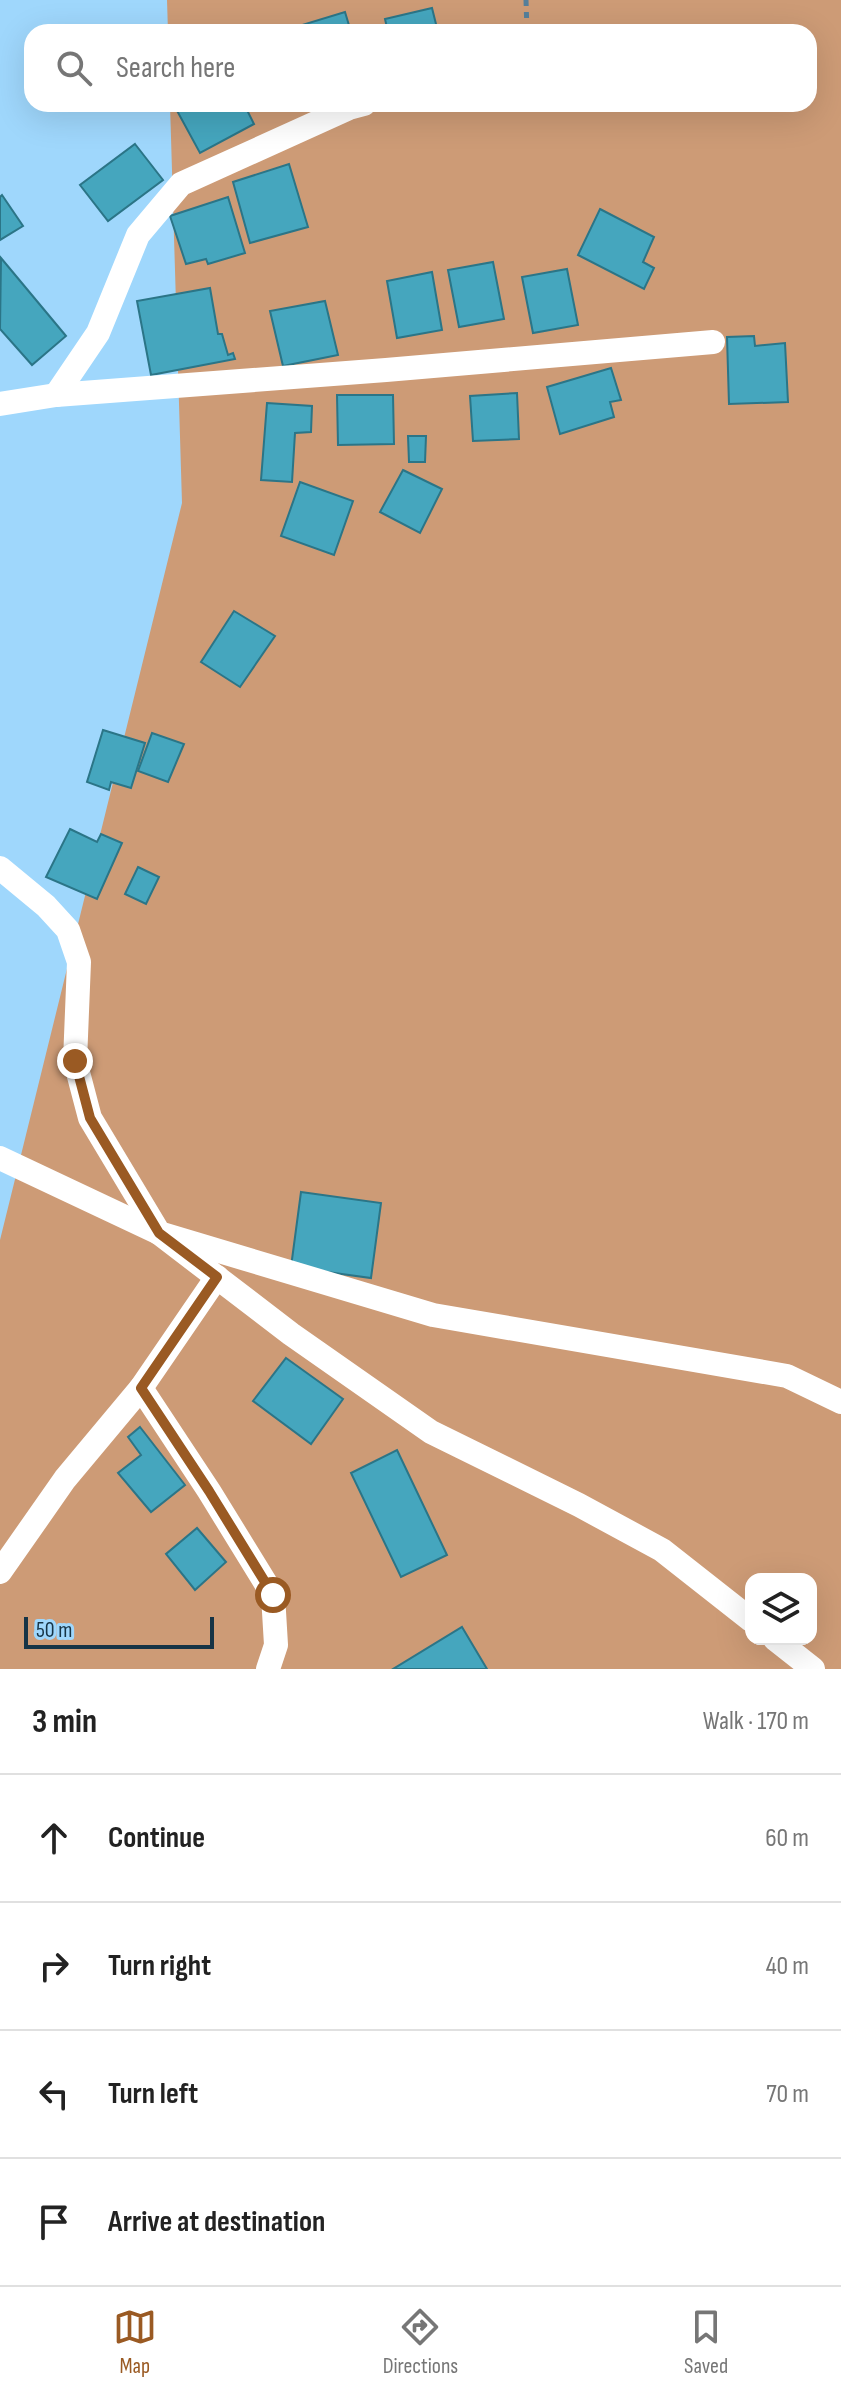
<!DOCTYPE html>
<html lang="en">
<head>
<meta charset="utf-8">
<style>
  :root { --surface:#fff; --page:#f2f2f2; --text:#222; --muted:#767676; --line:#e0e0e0; --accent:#9a5a23 }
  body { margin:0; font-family:"Sofia Sans Condensed",sans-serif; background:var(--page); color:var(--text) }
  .controls { position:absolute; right:24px; bottom:24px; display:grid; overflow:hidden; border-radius:16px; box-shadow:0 8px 32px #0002 }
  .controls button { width:72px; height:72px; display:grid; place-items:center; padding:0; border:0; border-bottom:2px solid var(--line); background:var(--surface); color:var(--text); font:40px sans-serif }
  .scale { position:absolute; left:24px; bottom:20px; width:190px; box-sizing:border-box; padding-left:8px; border:4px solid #163446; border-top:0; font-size:22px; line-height:28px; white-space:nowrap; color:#163446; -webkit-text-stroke:6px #9fd7fc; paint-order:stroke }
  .stop { position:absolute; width:24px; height:24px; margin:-18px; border:6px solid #9a5a23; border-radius:50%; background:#fff }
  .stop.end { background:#9a5a23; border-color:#fff; box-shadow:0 2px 8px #0008 }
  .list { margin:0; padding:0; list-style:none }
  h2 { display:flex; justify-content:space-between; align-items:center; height:104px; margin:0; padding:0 32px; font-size:34px }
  h2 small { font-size:26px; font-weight:400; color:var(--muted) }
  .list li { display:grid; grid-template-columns:52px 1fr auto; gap:24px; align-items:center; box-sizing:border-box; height:128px; padding:0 32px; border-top:2px solid var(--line) }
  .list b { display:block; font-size:30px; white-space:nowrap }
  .list em { font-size:26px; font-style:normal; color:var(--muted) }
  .icon { flex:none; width:44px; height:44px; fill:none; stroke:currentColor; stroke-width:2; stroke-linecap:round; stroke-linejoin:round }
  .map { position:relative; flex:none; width:841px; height:1669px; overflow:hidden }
  .search { position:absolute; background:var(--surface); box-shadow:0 8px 32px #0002; left:24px; right:24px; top:24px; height:88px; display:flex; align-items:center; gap:20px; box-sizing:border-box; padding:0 28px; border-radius:24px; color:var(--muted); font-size:30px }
  .sheet { height:616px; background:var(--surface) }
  nav { display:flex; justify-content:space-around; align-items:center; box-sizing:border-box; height:112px; border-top:2px solid var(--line); background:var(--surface); font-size:22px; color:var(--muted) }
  nav a { display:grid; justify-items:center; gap:4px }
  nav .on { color:var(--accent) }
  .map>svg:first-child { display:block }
  .green { fill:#cd9b76; fill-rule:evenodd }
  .building { fill:#45a6be; stroke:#2b7587; stroke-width:2 }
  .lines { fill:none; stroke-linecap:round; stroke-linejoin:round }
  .path { stroke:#557f9a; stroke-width:5; stroke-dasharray:6 6; stroke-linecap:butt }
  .minor { stroke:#fff; stroke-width:24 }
  .route { stroke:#9a5a23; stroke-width:10 }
</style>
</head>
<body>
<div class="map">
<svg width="841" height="1669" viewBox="0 0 841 1669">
  <rect width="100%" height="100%" fill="#9fd7fc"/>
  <!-- green -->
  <path class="green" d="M167,0H841V1669H0V1240L182,503L170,104H809V32H168ZM751,1579H811V1639H751Z"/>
  <!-- building -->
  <g class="building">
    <polygon points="432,8 438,32 388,32 385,19"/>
    <polygon points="345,12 351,32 294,32 292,28"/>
    <polygon points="182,104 244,104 254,124 200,153 175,107"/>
    <polygon points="135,144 163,180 108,221 80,185"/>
    <polygon points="289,164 308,227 250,243 233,182"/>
    <polygon points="2,195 23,226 0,240 0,197"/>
    <polygon points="228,197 245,253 208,264 206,259 186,264 170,216"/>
    <polygon points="600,209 654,237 643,262 654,268 644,289 578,255"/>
    <polygon points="1,258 66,336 32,365 0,329"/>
    <polygon points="493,262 504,319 459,327 448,270"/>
    <polygon points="567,269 578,325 533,333 522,277"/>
    <polygon points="432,272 442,330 397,338 387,281"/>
    <polygon points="210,288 218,334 222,334 228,355 233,353 235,359 151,375 137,301"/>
    <polygon points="325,301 338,355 283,366 270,311"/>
    <polygon points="754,336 755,346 785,343 788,402 729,404 727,337"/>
    <polygon points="611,368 621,400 610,402 614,417 560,434 547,387"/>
    <polygon points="517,393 519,439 473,441 470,396"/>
    <polygon points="337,395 393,395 394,444 338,445"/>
    <polygon points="267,403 312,406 311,432 295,433 292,482 261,480"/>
    <polygon points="408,436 426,436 425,462 409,462"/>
    <polygon points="403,470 442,489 420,533 380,512"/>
    <polygon points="300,482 353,501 334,555 281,536"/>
    <polygon points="234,611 275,636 240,687 201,662"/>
    <polygon points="103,730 145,743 131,788 111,782 109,790 87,782"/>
    <polygon points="152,733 184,744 168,782 138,771"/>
    <polygon points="70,829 97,842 101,834 122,843 97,899 46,877"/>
    <polygon points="138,867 159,877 146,904 125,894"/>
    <polygon points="301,1192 381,1203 371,1278 291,1267"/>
    <polygon points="286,1358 343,1399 311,1444 253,1401"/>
    <polygon points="140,1427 185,1485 151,1512 118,1473 141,1455 128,1437"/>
    <polygon points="397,1450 447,1555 401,1577 351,1473"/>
    <polygon points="197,1528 226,1562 195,1590 166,1554"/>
    <polygon points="462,1627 487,1669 393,1669"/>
  </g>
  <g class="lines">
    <!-- path -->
    <polyline class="path" points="526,0 527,32"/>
    <!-- minor -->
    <g class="minor">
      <polyline points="56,395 98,333 138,235 181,184 349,108 364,104"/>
      <polyline points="0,404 56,395 386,370 713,342"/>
      <polyline points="0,868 46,906 68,930 79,962 75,1061 90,1118 159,1233 433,1315 787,1376 841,1402"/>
      <polyline points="0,1158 159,1233 291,1334 431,1432 579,1505 662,1550 751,1620"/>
      <polyline points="141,1388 209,1491 273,1595 276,1645 268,1669"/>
      <polyline points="0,1572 65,1479 141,1388 217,1277"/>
      <polyline points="775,1639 813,1669"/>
    </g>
  </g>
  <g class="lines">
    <!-- route -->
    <polyline class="route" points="75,1061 90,1118 159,1233 217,1277 141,1388 209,1491 273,1595"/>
  </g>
</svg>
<div class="controls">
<button><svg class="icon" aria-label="layers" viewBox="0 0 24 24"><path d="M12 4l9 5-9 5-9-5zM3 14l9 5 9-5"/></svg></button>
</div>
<div class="scale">50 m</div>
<div class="stop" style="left:273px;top:1595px"></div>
<div class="stop end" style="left:75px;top:1061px"></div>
<div class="search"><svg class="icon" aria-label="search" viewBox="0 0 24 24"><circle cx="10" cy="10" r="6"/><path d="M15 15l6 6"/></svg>Search here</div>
</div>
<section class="sheet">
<h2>3 min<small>Walk · 170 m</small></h2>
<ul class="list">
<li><svg class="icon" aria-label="ahead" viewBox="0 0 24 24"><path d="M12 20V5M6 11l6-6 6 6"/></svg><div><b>Continue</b></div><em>60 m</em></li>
<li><svg class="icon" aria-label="right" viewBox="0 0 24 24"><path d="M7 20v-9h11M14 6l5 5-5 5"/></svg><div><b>Turn right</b></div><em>40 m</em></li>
<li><svg class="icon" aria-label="left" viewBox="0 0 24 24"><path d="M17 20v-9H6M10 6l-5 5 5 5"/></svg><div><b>Turn left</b></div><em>70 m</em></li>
<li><svg class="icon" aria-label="arrive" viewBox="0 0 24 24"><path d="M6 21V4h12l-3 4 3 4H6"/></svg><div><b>Arrive at destination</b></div></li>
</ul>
</section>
<nav>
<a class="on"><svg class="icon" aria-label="map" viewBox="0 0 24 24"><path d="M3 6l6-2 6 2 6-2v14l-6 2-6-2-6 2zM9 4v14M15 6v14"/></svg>Map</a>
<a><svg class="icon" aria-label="directions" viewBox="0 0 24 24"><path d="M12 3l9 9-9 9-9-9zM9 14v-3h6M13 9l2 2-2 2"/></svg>Directions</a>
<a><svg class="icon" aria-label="saved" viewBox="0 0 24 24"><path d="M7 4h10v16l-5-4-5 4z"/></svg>Saved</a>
</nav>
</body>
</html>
